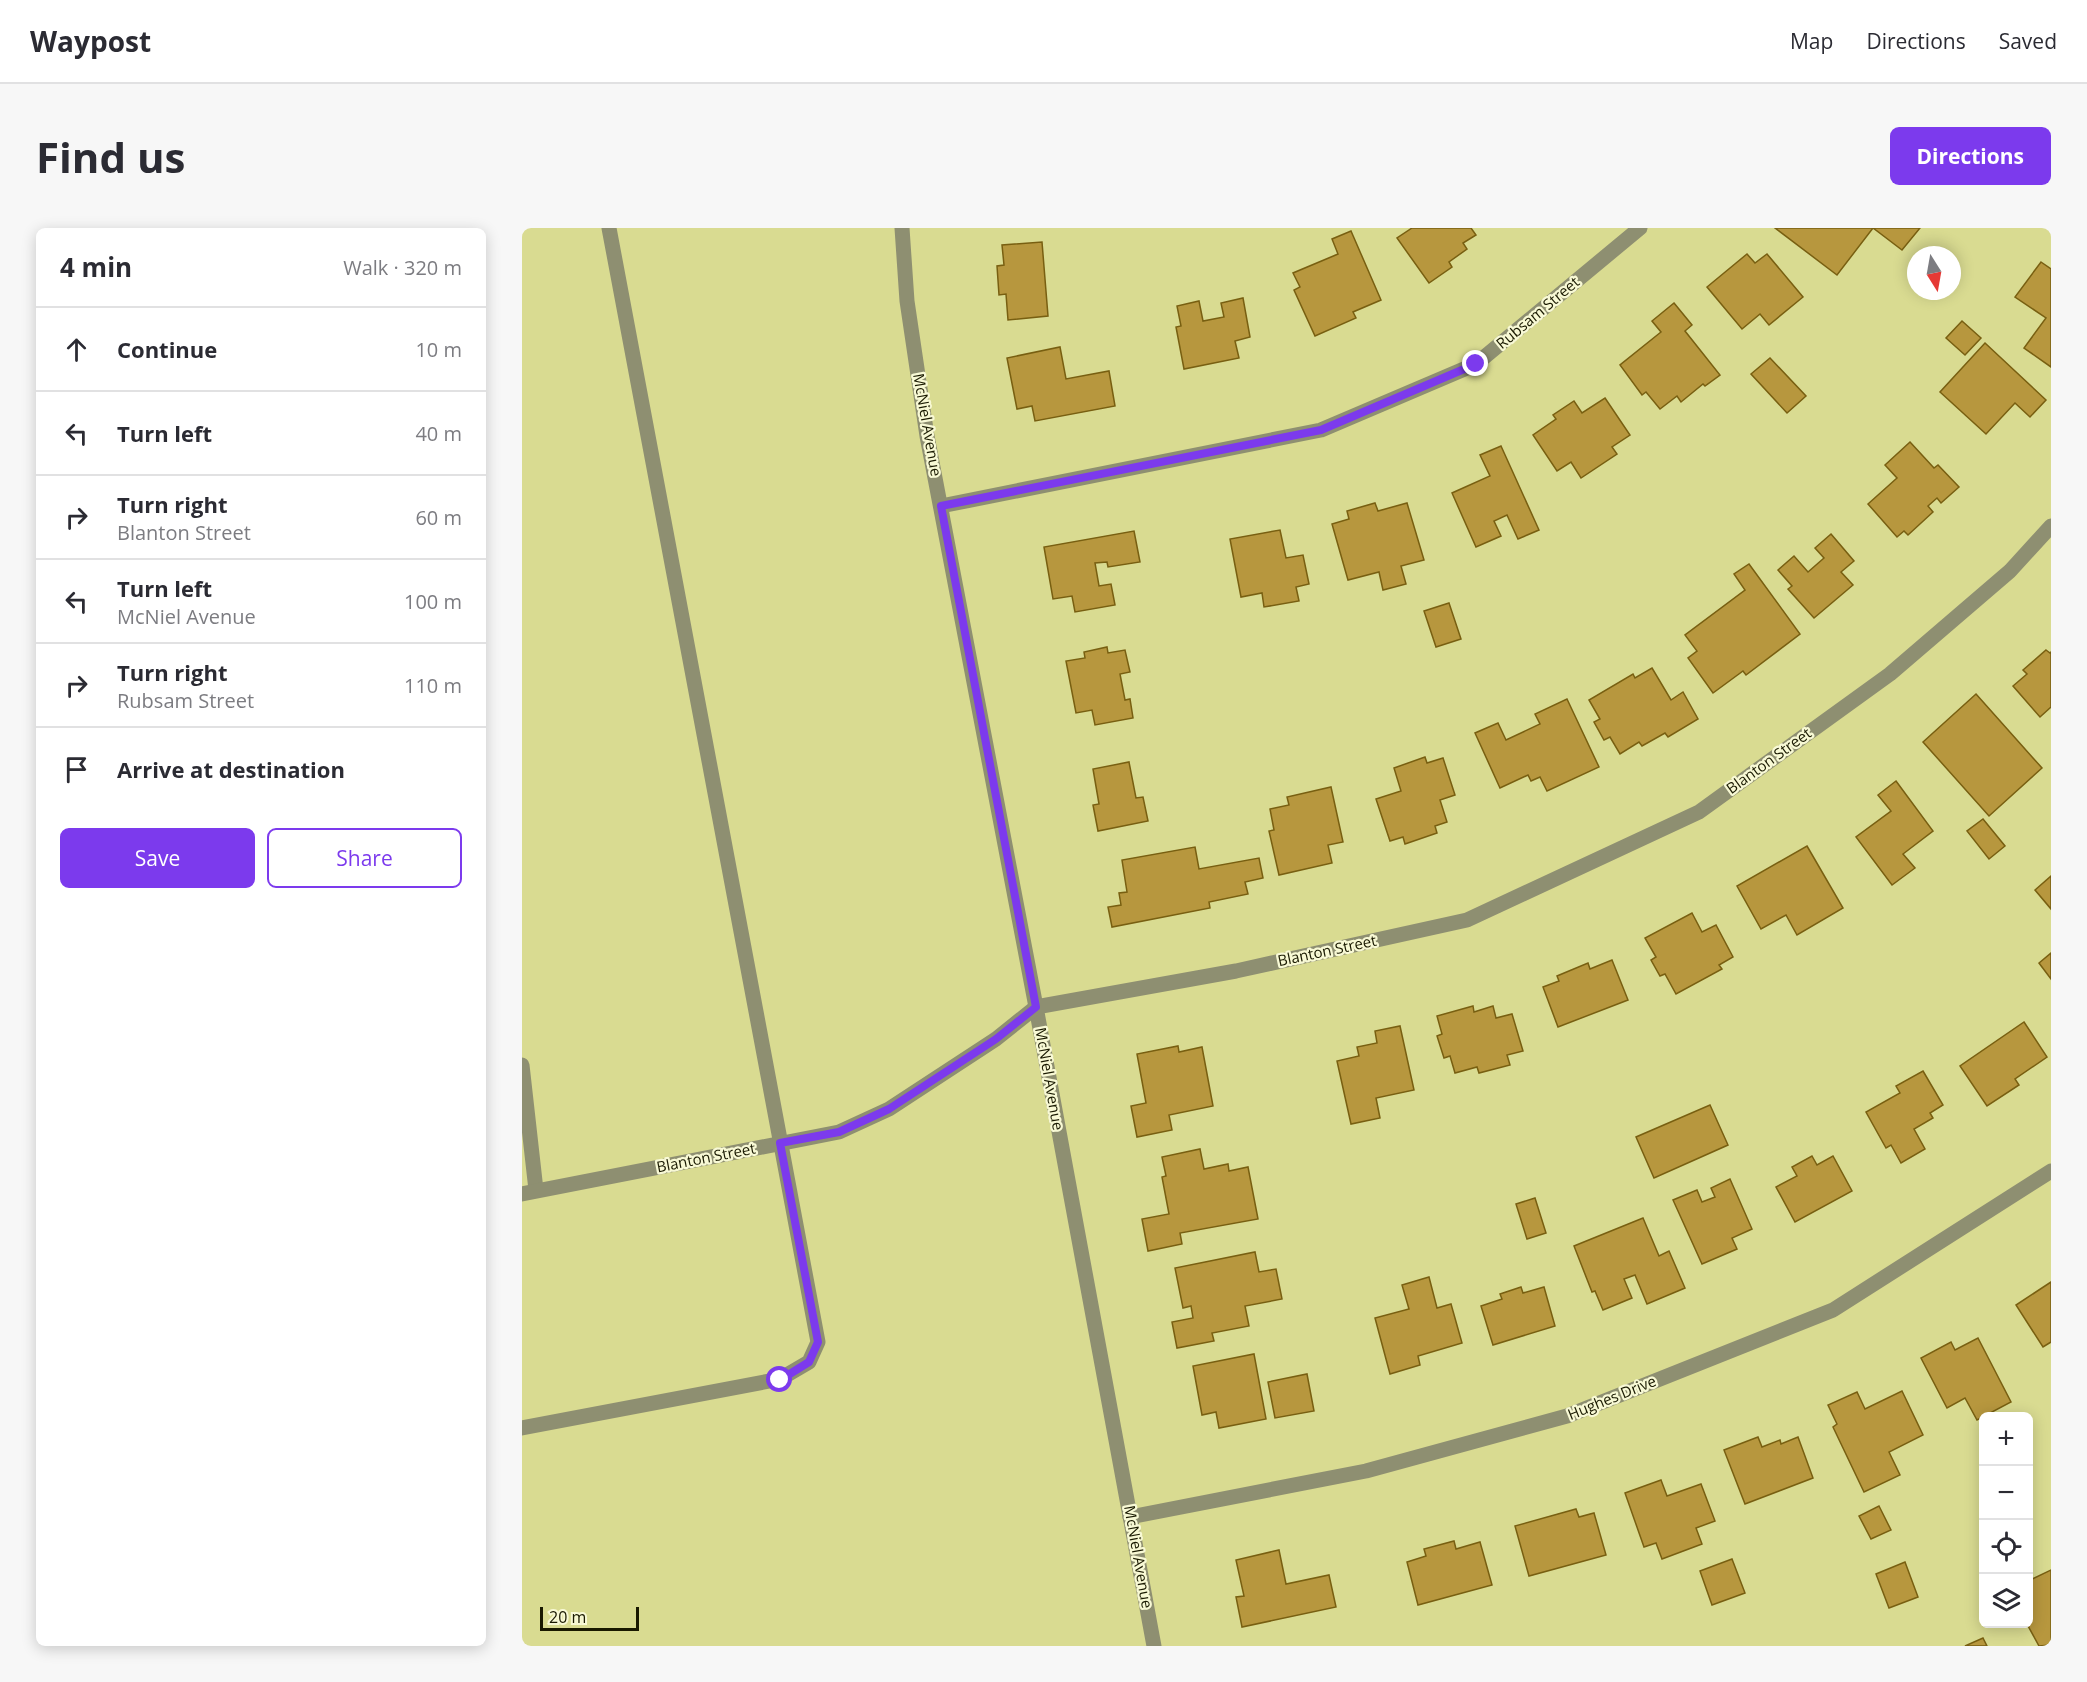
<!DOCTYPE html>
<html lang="en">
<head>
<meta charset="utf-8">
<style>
  :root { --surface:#fff; --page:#f7f7f7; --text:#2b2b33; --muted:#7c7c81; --line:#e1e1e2; --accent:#7c3aed }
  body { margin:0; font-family:"Open Sans",sans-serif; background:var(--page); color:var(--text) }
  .controls { position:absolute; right:18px; bottom:18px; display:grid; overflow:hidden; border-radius:9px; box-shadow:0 3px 15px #0003 }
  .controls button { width:54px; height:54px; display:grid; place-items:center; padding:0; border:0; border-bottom:2px solid var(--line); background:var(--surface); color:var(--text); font:30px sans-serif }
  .compass { position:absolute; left:1385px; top:18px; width:54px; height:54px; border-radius:50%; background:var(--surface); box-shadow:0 3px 15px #0003; rotate:169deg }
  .scale { position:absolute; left:18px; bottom:15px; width:99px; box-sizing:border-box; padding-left:6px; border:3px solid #191900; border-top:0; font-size:16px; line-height:21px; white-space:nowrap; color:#191900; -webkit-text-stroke:4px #f8f9d5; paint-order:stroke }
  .stop { position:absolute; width:18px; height:18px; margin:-14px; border:4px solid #7c3aed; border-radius:50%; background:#fff }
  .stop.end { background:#7c3aed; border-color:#fff; box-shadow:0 2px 6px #0008 }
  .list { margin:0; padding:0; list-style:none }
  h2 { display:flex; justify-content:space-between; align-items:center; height:78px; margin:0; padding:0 24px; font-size:26px }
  h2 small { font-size:20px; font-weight:400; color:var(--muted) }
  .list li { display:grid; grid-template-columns:39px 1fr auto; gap:18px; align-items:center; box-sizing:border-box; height:84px; padding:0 24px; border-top:2px solid var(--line) }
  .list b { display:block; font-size:22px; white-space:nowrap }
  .list p { margin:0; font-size:20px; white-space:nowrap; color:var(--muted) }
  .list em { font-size:20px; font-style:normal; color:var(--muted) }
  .actions { display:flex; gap:12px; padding:18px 24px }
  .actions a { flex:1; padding:14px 0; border:2px solid var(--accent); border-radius:9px; text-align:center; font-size:21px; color:var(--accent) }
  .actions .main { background:var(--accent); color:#fff }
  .icon { flex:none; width:33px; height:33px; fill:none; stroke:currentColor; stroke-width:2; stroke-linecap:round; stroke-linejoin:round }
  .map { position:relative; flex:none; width:1529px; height:1418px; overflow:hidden; border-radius:9px }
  header { display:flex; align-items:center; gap:36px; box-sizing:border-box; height:84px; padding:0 30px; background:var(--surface); border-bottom:2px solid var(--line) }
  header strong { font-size:28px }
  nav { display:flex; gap:33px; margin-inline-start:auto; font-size:21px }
  .intro { display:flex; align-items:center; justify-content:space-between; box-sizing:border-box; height:144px; padding:0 36px }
  h1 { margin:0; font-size:42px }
  .button { padding:15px 27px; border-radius:9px; background:var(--accent); color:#fff; font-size:21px; font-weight:700 }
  main { display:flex; gap:36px; padding:0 36px }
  aside { flex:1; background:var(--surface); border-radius:9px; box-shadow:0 3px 15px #0003 }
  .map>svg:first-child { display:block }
  .building { fill:#b7973e; stroke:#785f11; stroke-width:1.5 }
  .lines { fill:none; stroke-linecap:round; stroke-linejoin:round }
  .minor { stroke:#8e8f71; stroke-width:15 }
  .route { stroke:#7c3aed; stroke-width:8 }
  .labels { text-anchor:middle; stroke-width:4.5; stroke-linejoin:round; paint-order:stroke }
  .street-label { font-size:15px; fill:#191900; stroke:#f8f9d5 }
</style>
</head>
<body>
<header>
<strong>Waypost</strong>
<nav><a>Map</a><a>Directions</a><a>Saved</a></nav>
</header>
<div class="intro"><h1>Find us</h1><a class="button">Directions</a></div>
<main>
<aside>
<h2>4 min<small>Walk · 320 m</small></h2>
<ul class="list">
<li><svg class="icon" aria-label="ahead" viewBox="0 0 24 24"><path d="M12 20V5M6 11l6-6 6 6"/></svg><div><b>Continue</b></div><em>10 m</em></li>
<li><svg class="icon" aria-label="left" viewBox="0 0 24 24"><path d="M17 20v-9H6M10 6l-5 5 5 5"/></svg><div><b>Turn left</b></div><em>40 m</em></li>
<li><svg class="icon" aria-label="right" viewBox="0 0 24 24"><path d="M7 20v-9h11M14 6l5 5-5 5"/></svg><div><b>Turn right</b><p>Blanton Street</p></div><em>60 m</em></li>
<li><svg class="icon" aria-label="left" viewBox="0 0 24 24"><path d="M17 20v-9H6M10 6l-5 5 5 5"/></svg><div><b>Turn left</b><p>McNiel Avenue</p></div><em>100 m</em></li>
<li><svg class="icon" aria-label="right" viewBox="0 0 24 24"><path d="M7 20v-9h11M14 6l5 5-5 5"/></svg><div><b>Turn right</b><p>Rubsam Street</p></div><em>110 m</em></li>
<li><svg class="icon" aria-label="arrive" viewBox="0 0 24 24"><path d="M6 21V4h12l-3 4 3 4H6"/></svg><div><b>Arrive at destination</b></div></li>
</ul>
<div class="actions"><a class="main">Save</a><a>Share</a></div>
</aside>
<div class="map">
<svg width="1529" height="1418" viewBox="0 0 1529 1418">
  <rect width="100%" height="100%" fill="#d9db91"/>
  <!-- building -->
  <g class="building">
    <polygon points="890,0 949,0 954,7 941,15 945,21 927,34 930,39 907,55 875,10"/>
    <polygon points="1253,0 1398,0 1380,22 1351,0 1315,47"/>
    <polygon points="829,3 859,72 831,84 834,90 793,108 772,62 778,59 771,45 816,26 810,11"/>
    <polygon points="520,14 526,88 486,92 484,66 477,67 475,38 482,37 480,17"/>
    <polygon points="1225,26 1233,35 1245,26 1281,69 1247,97 1238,86 1220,101 1185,59"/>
    <polygon points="1519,34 1529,41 1529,139 1502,120 1524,90 1493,69"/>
    <polygon points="721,70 728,109 713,113 717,130 662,141 654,99 659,98 655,78 677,73 681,93 702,89 699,75"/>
    <polygon points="1152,75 1170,97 1163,103 1198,147 1183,158 1181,156 1159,174 1155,168 1138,181 1124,164 1120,167 1098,137 1139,104 1130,93"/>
    <polygon points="1440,93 1459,110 1443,127 1424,110"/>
    <polygon points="1463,115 1524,172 1508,189 1493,175 1464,206 1418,164"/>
    <polygon points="538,119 544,151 587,143 593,178 513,193 510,178 495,181 485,130"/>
    <polygon points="1248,130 1284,168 1265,185 1229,146"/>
    <polygon points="1083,170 1108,207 1090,219 1095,226 1059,250 1049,234 1035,243 1011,207 1034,191 1031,187 1052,173 1060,185"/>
    <polygon points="1388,214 1412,240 1416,237 1437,259 1419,275 1415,270 1406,278 1411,284 1386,307 1382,303 1375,309 1346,276 1375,250 1363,237"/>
    <polygon points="979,218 1017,302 996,311 985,287 972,293 979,308 954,319 930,265 968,248 958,227"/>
    <polygon points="853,275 856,283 885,275 902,332 879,338 884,356 861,362 857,344 826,352 810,296 827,291 825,283"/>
    <polygon points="758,302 764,330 781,327 787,356 774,359 777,373 742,379 740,365 719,369 708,311"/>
    <polygon points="612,303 618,334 586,339 585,334 573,335 577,358 589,356 593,377 553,384 550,368 531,371 522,319"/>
    <polygon points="1309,306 1332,333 1319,344 1331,357 1292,390 1266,361 1270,358 1256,342 1272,328 1286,344 1302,330 1293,320"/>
    <polygon points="1227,336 1278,406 1224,447 1221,443 1191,465 1166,430 1175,423 1163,407 1223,362 1212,346"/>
    <polygon points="927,375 939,411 914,419 902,383"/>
    <polygon points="585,419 586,425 603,422 608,444 598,446 603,472 608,471 611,490 573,497 570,482 554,485 544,433 563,430 562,424"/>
    <polygon points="1524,422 1528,425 1529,424 1529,479 1518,489 1491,458 1505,446 1501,442"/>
    <polygon points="1130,440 1149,472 1161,464 1176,491 1146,509 1143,505 1120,518 1117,514 1098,526 1088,509 1082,512 1072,494 1078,491 1067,472 1111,446 1113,450"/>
    <polygon points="1454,466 1520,540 1467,588 1401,514"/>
    <polygon points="1045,471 1077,539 1025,563 1018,549 1009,553 1006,547 978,560 953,505 976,495 984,512 1018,496 1013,486"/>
    <polygon points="903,529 905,535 921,530 933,567 918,572 925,594 913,598 915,605 883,616 881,609 868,613 854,571 879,563 872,540"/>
    <polygon points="607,534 614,570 621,569 626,593 576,603 571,577 577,576 571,541"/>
    <polygon points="1374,553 1411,603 1381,626 1393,640 1370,657 1334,609 1369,583 1356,567"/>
    <polygon points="809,559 821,614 806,617 810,635 757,647 747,603 752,602 748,581 767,577 765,569"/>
    <polygon points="1461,591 1483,618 1467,631 1445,603"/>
    <polygon points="1285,618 1321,680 1275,707 1264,687 1239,701 1215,658"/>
    <polygon points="673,619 677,641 737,630 741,650 723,654 726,666 687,674 688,680 590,699 586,679 599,677 597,665 605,664 600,632"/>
    <polygon points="1529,648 1529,681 1513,662"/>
    <polygon points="1170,685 1180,704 1194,697 1211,729 1197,737 1200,741 1154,766 1143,746 1138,748 1129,732 1134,729 1123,710"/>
    <polygon points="1529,725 1529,751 1517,735"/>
    <polygon points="1090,732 1106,772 1036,799 1021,759 1037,753 1035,748 1066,735 1068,741"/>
    <polygon points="951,778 952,784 971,778 974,790 990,786 1001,823 985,827 988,837 957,845 955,839 933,845 928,828 922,830 915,808 920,806 915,788"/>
    <polygon points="1502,794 1525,829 1493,851 1497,857 1465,878 1438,838"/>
    <polygon points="878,798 892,862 854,870 858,890 829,896 815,833 837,828 835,819 855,815 853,803"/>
    <polygon points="656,818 657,824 680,819 691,878 647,887 650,902 615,909 609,878 624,875 615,826"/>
    <polygon points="1401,843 1421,877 1408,885 1411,890 1392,901 1403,921 1379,935 1369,917 1364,920 1344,884 1378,865 1374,858"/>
    <polygon points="1188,877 1206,917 1132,950 1114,909"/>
    <polygon points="678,921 682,941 706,936 707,943 726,939 736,991 658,1005 660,1016 626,1023 620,991 647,986 640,949 644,948 640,929"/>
    <polygon points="1290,928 1295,937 1311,928 1330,963 1273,994 1254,959 1275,948 1270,939"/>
    <polygon points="1208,951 1230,1001 1210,1010 1215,1021 1180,1036 1151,972 1175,962 1180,974 1193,969 1189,960"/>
    <polygon points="1013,970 1024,1005 1005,1011 994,976"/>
    <polygon points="1121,990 1137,1028 1147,1023 1163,1060 1125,1076 1113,1047 1102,1051 1110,1070 1081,1082 1073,1063 1070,1064 1052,1018"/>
    <polygon points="733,1024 737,1044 754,1041 760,1071 723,1078 727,1098 690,1105 692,1113 655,1120 650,1094 671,1090 669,1078 661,1080 653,1040"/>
    <polygon points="907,1049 915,1080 929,1076 940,1115 896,1128 898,1137 868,1146 853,1090 887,1081 880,1057"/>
    <polygon points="1529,1054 1529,1114 1521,1119 1494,1077"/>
    <polygon points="999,1059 1001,1065 1022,1059 1033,1098 971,1117 959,1078 980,1071 978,1066"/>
    <polygon points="1456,1110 1489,1174 1455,1192 1443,1170 1425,1180 1399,1130 1429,1114 1433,1122"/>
    <polygon points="732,1126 744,1191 697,1200 694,1184 680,1187 671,1138"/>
    <polygon points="785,1146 792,1183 753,1190 746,1154"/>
    <polygon points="1380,1163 1401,1207 1367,1224 1378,1247 1342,1264 1311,1199 1315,1196 1306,1177 1335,1164 1343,1181"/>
    <polygon points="1236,1209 1240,1219 1258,1212 1259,1216 1276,1209 1291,1250 1223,1276 1202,1222"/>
    <polygon points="1139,1252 1145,1268 1179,1256 1193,1293 1174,1300 1180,1316 1140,1331 1134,1315 1122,1319 1103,1265"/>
    <polygon points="1357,1278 1369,1302 1349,1311 1337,1288"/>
    <polygon points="1054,1281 1057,1289 1072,1285 1084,1327 1007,1348 993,1298"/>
    <polygon points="932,1313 934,1321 958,1314 970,1357 896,1377 885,1334 904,1328 902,1321"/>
    <polygon points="757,1322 764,1356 807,1347 814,1379 720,1399 714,1369 722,1368 714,1332"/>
    <polygon points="1210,1331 1223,1365 1190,1377 1178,1343"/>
    <polygon points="1383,1334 1396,1369 1367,1380 1354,1346"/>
    <polygon points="1529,1342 1529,1417 1517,1418 1505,1396 1506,1353"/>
    <polygon points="1461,1410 1465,1418 1443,1418"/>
  </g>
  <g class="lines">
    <!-- minor -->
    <g class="minor">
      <polyline points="380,0 385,73 405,208 514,779 632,1418"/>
      <polyline points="419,278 799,202 954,136 1118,0"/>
      <polyline points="0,837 14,962"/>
      <polyline points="0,966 317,904 367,881 474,811 514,779 714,743 945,692 1177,584 1368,446 1488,343 1529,298"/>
      <polyline points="0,1200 258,1151 287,1134 296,1114 87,0"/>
      <polyline points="608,1289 844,1243 1045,1188 1311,1082 1529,943"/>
    </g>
  </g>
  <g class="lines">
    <!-- route -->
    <polyline class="route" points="258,1152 287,1134 296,1114 258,915 317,904 367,881 474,811 514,779 419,278 799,202 954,136"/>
  </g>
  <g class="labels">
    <!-- street labels -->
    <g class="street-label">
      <text transform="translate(1016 85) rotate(-40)" y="5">Rubsam Street</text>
      <text transform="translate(405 197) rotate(80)" y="5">McNiel Avenue</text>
      <text transform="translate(1247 533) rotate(-36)" y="5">Blanton Street</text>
      <text transform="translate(805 723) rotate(-12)" y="5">Blanton Street</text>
      <text transform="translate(527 851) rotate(80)" y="5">McNiel Avenue</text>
      <text transform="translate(184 930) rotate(-11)" y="5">Blanton Street</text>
      <text transform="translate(1090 1170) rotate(-22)" y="5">Hughes Drive</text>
      <text transform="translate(616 1329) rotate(80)" y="5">McNiel Avenue</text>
    </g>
  </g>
</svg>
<div class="controls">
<button>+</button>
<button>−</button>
<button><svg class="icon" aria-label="locate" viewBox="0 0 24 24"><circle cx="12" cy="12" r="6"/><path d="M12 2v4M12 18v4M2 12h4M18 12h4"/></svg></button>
<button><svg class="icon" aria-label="layers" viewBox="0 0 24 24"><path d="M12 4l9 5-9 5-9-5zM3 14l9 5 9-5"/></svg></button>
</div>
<svg class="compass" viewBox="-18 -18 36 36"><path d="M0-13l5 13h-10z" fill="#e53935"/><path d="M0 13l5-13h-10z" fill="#7c7c81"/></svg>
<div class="scale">20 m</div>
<div class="stop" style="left:258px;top:1152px"></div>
<div class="stop end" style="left:954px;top:136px"></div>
</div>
</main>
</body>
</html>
